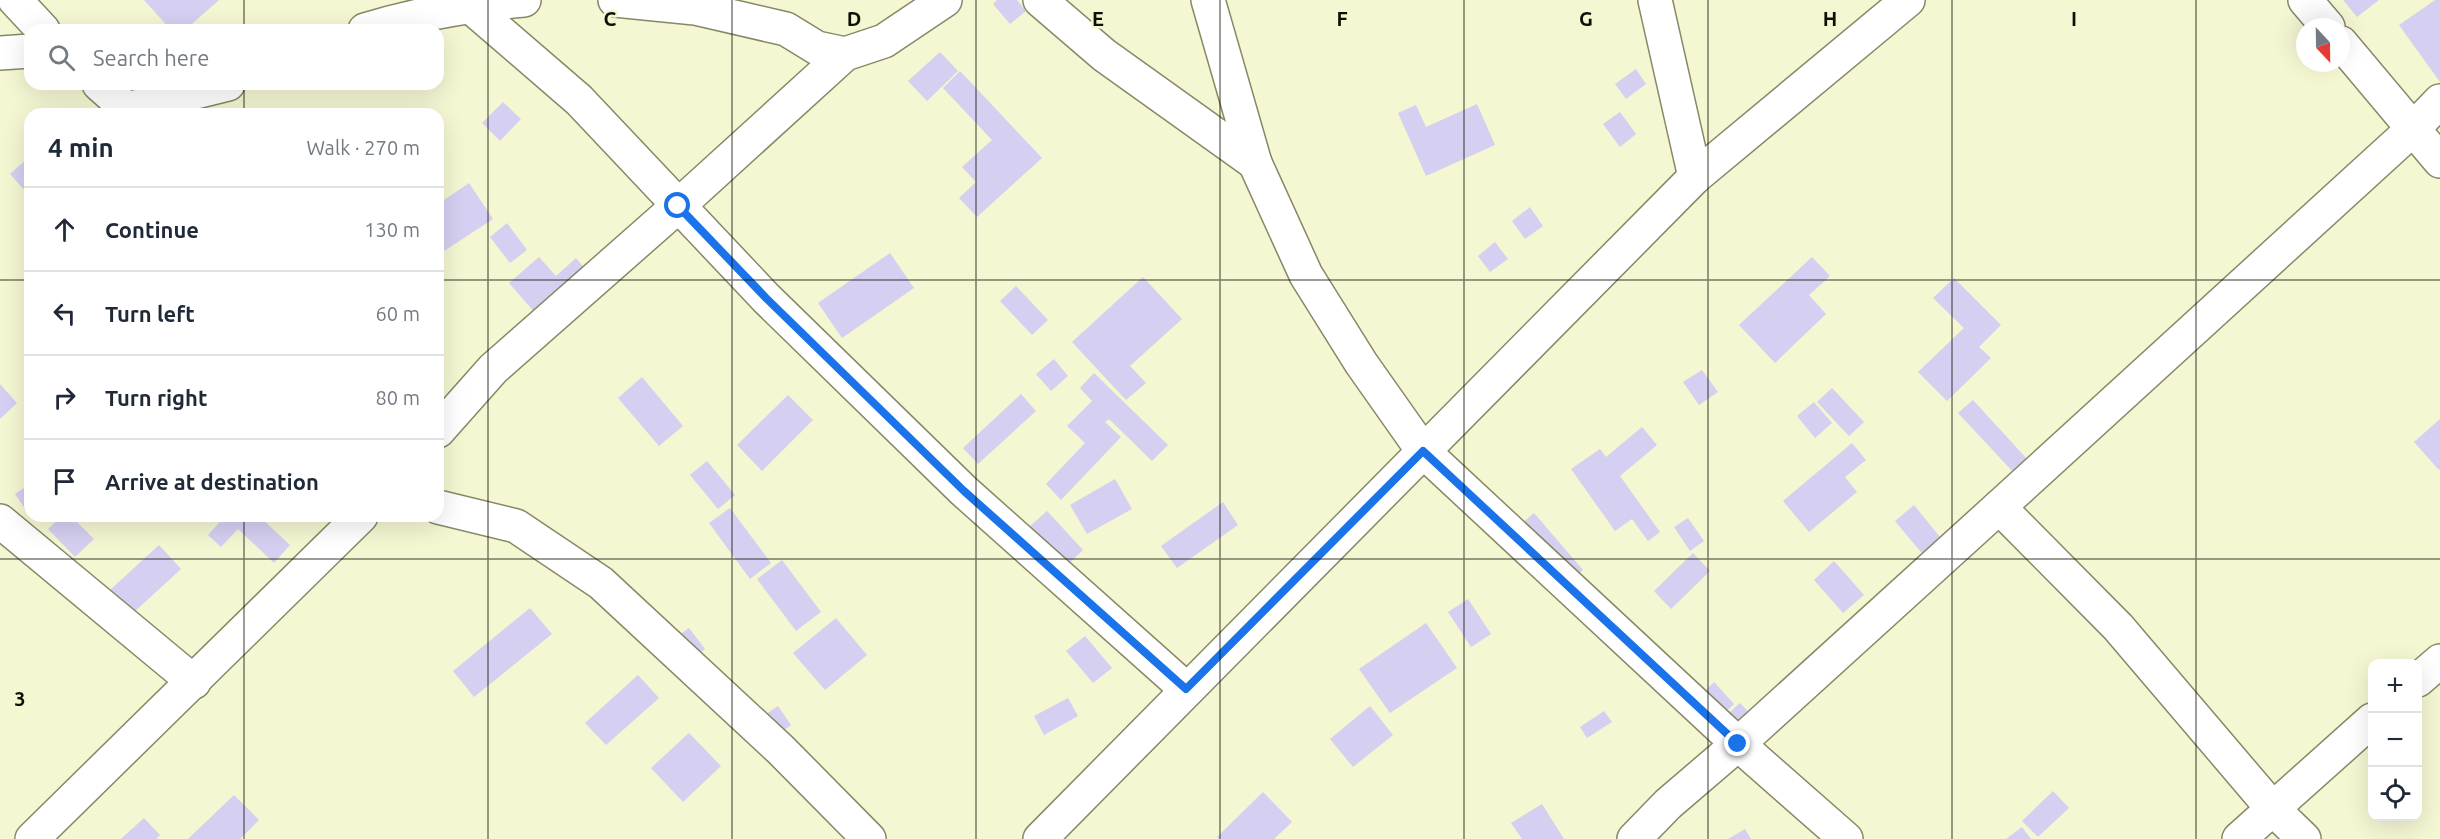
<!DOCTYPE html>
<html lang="en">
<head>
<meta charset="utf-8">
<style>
  :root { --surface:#fff; --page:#f6f6f7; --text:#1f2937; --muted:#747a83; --line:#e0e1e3 }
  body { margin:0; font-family:Ubuntu,sans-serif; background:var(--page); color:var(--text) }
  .controls { position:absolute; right:18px; bottom:18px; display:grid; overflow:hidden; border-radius:12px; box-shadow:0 6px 24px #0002 }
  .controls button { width:54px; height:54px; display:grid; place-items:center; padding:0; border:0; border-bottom:2px solid var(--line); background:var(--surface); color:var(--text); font:30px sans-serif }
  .compass { position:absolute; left:2296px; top:18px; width:54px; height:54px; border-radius:50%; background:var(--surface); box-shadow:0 6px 24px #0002; rotate:158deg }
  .stop { position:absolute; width:18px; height:18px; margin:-14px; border:4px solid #1a73e8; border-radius:50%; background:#fff }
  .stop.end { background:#1a73e8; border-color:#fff; box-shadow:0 2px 6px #0008 }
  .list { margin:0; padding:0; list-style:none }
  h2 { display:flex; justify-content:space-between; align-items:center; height:78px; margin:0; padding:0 24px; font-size:26px }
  h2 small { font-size:20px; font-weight:400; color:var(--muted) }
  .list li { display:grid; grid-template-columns:39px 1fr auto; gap:18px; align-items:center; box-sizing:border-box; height:84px; padding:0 24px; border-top:2px solid var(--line) }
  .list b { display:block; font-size:22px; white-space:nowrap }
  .list em { font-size:20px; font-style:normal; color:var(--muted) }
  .icon { flex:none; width:33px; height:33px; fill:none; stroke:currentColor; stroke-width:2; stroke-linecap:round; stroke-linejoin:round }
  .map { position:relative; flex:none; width:2440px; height:839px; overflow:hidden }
  .search { position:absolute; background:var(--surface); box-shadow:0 6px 24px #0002; left:24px; top:24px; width:420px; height:66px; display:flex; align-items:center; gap:15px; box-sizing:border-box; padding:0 21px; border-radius:18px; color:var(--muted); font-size:22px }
  .panel { position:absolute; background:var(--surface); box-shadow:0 6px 24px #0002; left:24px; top:108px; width:420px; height:414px; border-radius:18px }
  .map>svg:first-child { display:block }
  .building { fill:#d5cff1 }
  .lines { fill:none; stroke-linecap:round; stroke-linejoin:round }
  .minor-casing { stroke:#878867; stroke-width:36 }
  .minor { stroke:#fff; stroke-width:33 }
  .route { stroke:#1a73e8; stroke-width:8 }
  .grid { fill:none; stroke:#0f0f04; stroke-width:1.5; stroke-opacity:0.55 }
  .grid-label { font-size:20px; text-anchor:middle; font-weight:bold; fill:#0f0f04; stroke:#f5f6d2; stroke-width:5; stroke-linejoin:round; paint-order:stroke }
</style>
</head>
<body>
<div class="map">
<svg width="2440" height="839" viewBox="0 0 2440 839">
  <rect width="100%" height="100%" fill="#f5f6d2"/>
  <!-- building -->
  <g class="building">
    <polygon points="144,0 219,0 185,30 171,30"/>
    <polygon points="997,0 1017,0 1026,11 1010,24 993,4"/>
    <polygon points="2343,0 2379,0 2357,17"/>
    <polygon points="2435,0 2440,0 2440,82 2399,25"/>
    <polygon points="940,52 958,71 927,101 908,81"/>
    <polygon points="1636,69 1646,84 1626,99 1615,84"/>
    <polygon points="960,71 1042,158 977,217 959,198 976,182 962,167 992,140 943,88"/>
    <polygon points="503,102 521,119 500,141 482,123"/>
    <polygon points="1477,104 1495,145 1426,176 1398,113 1416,105 1426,127"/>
    <polygon points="1620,112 1636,134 1620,147 1603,124"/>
    <polygon points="30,156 30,190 27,193 10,174"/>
    <polygon points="469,183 493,219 438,255 438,204"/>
    <polygon points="1530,207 1543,226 1525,239 1512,221"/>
    <polygon points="507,223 527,250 510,263 490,237"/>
    <polygon points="1495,242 1508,259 1490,272 1478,256"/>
    <polygon points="890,253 914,288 842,338 818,303"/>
    <polygon points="539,257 556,276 576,258 593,278 543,322 509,283"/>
    <polygon points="1812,257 1830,276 1809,295 1826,314 1775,363 1739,325"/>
    <polygon points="1143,277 1182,319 1130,366 1146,383 1126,400 1072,342"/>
    <polygon points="1954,278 2001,325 1979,347 1991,358 1947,401 1918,372 1964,328 1933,298"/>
    <polygon points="1016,286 1048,320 1032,335 1000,301"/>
    <polygon points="1054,359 1068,376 1051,391 1036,374"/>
    <polygon points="1702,370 1718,392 1699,405 1683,382"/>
    <polygon points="1094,373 1168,445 1152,461 1109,419 1105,422 1121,437 1061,500 1046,484 1085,443 1067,426 1092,401 1080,388"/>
    <polygon points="642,377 683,426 659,446 618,398"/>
    <polygon points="0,384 17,403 0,419"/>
    <polygon points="1832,388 1864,422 1849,436 1817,402"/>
    <polygon points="1021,394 1036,411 978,464 963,448"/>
    <polygon points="788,395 813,420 762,471 737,445"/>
    <polygon points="1973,400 2027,459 2041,445 2058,462 2029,489 1958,413"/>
    <polygon points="1814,402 1832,423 1815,438 1797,416"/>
    <polygon points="2440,419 2440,469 2439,470 2414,442"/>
    <polygon points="1642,427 1657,445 1620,476 1660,532 1648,541 1632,519 1615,531 1571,469 1600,449 1606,457"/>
    <polygon points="1852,443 1866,460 1845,477 1857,492 1809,532 1783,501"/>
    <polygon points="707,461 735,495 718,509 690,475"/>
    <polygon points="1115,479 1132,509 1087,534 1070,505"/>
    <polygon points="30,484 30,516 15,494"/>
    <polygon points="1223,502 1238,525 1177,568 1161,546"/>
    <polygon points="1914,505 1944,542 1925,557 1895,521"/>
    <polygon points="730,508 771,563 750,579 709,523"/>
    <polygon points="1047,511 1083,550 1064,568 1028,528"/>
    <polygon points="1534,513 1583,570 1562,588 1513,531"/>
    <polygon points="62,516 71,516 94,539 75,557 48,529"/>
    <polygon points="225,516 259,516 290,545 274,563 238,529 221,547 208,535"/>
    <polygon points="1688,518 1704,541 1690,551 1674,527"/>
    <polygon points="159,545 181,569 132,614 110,590"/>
    <polygon points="1693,553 1710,571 1671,609 1654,591"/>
    <polygon points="782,560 821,612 796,631 757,579"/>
    <polygon points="1834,561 1864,595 1843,613 1814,580"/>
    <polygon points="1468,599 1491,634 1471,647 1448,612"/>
    <polygon points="530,608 552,634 474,697 453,671"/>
    <polygon points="836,618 867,655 825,690 793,653"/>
    <polygon points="1426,623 1457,668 1390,713 1359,669"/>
    <polygon points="689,628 705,649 688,661 672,640"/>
    <polygon points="1085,636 1112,668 1093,683 1066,651"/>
    <polygon points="638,675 659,698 606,745 585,723"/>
    <polygon points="1714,682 1734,704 1719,718 1699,697"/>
    <polygon points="1068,698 1078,716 1044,735 1034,716"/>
    <polygon points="1740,703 1770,735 1721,720"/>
    <polygon points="778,706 791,725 771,740 757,720"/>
    <polygon points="1370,706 1393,735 1353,767 1330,739"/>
    <polygon points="1604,711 1612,722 1587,738 1580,727"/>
    <polygon points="689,733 721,766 683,802 651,768"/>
    <polygon points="2053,791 2069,808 2038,837 2022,821"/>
    <polygon points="1263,792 1292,822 1274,839 1219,839 1217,837"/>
    <polygon points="234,795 259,820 240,839 188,839"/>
    <polygon points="1542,804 1564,839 1522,839 1511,823"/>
    <polygon points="144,818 160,835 156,839 121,839"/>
    <polygon points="2022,827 2031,839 2006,839"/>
    <polygon points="1745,829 1751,839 1728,839"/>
  </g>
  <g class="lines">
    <defs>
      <g id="minor">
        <polyline points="15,0 43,30"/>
        <polyline points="463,0 579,100 766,298 964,491 1186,689"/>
        <polyline points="615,0 695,8 786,29 817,48 845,54"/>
        <polyline points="1040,0 1104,55 1255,163"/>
        <polyline points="1208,0 1255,163 1306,275 1361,363 1423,451 1738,744 1846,839"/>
        <polyline points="1655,0 1695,177"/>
        <polyline points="2305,0 2328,27"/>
        <path d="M365,30C417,14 470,5 524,0"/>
        <polyline points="2341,43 2440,161"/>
        <polyline points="0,53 30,51"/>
        <polyline points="99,84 127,109 129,114"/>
        <polyline points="127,109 228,84"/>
        <polyline points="438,431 493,369 678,206 845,54 884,41 945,0"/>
        <polyline points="438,507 516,526 601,583 781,750 869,839"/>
        <polyline points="1999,507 2118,627 2273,809 2304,839"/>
        <polyline points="0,521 194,682"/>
        <polyline points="2418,680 2440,661"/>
        <polyline points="32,839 361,516"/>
        <polyline points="1040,839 1695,177 1908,0"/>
        <polyline points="1634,839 1668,804 1738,744 1999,507 2413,129 2440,101"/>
        <polyline points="2239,839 2372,720"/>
      </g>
    </defs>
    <!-- minor casing -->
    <use href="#minor" class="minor-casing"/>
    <!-- minor -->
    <use href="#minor" class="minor"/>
  </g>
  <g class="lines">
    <!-- route -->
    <polyline class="route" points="678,206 766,298 964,491 1186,689 1423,451 1738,744"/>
  </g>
  <!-- grid -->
  <path class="grid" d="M244,0V30M488,0V839M732,0V839M976,0V839M1220,0V839M1464,0V839M1708,0V839M1952,0V839M2196,0V839M244,84V114M0,280H30M438,280H2440M244,516V839M0,559H2440"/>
  <g class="grid-label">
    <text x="610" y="26">C</text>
    <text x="854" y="26">D</text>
    <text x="1098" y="26">E</text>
    <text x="1342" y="26">F</text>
    <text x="1586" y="26">G</text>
    <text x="1830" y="26">H</text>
    <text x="2074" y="26">I</text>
    <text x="20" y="706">3</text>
  </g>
</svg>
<div class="controls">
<button>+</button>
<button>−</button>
<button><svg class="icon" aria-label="locate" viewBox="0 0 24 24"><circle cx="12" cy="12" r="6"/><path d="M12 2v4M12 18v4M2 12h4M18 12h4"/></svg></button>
</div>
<svg class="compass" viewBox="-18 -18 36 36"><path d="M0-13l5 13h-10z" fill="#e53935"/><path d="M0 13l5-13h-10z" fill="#747a83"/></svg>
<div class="stop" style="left:678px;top:206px"></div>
<div class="stop end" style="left:1738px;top:744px"></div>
<div class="search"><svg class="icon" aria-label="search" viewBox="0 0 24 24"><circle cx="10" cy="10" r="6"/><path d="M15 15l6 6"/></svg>Search here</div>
<section class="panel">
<h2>4 min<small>Walk · 270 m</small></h2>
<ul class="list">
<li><svg class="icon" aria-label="ahead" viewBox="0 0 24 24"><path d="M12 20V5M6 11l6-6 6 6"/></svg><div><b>Continue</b></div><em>130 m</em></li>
<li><svg class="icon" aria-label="left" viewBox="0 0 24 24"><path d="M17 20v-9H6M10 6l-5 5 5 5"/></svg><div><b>Turn left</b></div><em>60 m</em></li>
<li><svg class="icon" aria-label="right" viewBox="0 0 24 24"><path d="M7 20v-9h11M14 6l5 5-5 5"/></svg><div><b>Turn right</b></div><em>80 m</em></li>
<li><svg class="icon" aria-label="arrive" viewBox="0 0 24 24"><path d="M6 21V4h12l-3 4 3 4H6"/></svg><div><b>Arrive at destination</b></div></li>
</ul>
</section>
</div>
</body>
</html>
